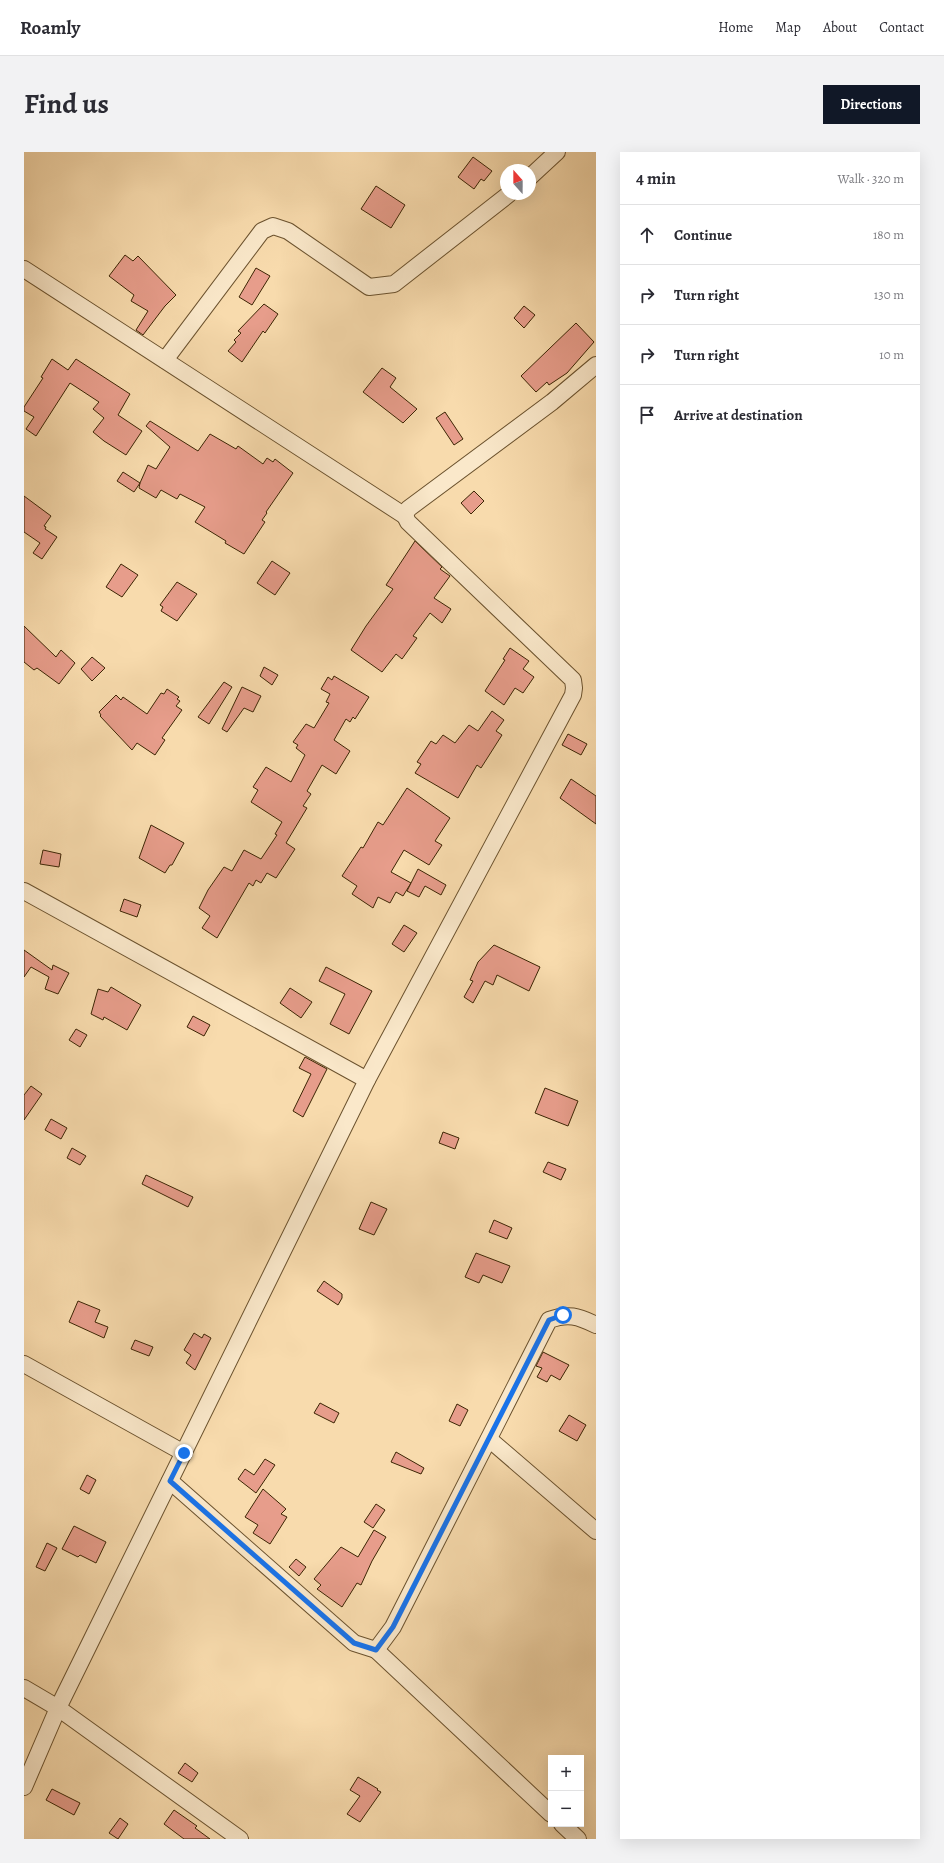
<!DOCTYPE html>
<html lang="en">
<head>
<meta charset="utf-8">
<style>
  :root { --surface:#fff; --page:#f2f2f3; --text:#2b2b33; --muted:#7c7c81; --line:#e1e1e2; --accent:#111827 }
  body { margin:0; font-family:Alegreya,serif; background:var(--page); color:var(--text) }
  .controls { position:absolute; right:12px; bottom:12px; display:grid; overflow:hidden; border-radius:0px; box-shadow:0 4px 16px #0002 }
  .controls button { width:36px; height:36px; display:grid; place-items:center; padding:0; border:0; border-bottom:1px solid var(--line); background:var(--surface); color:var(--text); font:20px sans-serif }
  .compass { position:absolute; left:476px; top:12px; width:36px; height:36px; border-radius:50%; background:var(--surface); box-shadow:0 4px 16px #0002; rotate:339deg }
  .stop { position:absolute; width:12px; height:12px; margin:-9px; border:3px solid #1a73e8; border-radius:50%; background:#fff }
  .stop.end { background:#1a73e8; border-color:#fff; box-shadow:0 1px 4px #0008 }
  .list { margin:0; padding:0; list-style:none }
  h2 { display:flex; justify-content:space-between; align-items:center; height:52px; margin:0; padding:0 16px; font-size:17px }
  h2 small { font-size:13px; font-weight:400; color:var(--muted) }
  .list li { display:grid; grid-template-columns:26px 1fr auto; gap:12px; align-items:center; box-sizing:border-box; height:60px; padding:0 16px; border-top:1px solid var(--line) }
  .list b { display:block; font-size:15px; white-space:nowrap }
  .list em { font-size:13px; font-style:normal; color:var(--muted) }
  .icon { flex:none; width:22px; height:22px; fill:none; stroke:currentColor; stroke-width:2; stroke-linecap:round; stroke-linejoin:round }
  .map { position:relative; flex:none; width:572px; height:1687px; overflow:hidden; border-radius:0px }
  header { display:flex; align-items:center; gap:24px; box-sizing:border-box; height:56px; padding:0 20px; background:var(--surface); border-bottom:1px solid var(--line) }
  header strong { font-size:19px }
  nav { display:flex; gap:22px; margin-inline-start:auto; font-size:14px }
  .intro { display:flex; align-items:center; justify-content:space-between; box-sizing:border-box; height:96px; padding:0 24px }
  h1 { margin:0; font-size:28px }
  .button { padding:10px 18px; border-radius:0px; background:var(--accent); color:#fff; font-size:14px; font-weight:700 }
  main { display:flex; gap:24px; padding:0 24px }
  aside { flex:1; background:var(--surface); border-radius:0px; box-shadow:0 4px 16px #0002 }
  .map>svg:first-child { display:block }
  .building { fill:#e79d8b; stroke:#3c2504 }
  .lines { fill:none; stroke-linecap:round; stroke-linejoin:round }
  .minor-casing { stroke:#6b522e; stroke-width:18 }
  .minor { stroke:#fae8ca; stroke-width:16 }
  .route { stroke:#1a73e8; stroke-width:5 }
</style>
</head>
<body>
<header>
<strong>Roamly</strong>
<nav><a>Home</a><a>Map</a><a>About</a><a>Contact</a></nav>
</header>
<div class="intro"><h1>Find us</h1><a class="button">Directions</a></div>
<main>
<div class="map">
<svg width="572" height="1687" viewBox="0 0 572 1687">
  <rect width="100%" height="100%" fill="#f8dbad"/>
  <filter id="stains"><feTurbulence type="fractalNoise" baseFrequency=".005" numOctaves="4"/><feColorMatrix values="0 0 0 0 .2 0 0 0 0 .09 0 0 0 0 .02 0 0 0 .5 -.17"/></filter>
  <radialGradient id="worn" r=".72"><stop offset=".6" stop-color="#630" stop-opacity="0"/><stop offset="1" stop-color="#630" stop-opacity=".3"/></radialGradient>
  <!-- building -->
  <g class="building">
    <polygon points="449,5 468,19 460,29 457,27 450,37 434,25"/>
    <polygon points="352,34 381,53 367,76 337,57"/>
    <polygon points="101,103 109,109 114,104 152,143 141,154 119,183 112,178 124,159 107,149 110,143 85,124"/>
    <polygon points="232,116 246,124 228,153 215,145"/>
    <polygon points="240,152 254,162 241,181 239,179 218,210 204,199 212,190 210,188 217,181 214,179"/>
    <polygon points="500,154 511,163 500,176 490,166"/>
    <polygon points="552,171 570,190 543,221 525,233 523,230 512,240 497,224"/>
    <polygon points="28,207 44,218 52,207 106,242 94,263 118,279 102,303 80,289 69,280 80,266 69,257 75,250 46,231 12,284 2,277 10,265 0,259 0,255 19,226 17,225"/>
    <polygon points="358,216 372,226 366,235 393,257 379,271 339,240"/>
    <polygon points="421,260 439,287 430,293 412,266"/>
    <polygon points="126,269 174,299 186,282 212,297 214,294 239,312 243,306 249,310 251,307 269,321 242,360 243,361 238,368 241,370 220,402 201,391 202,389 171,370 181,355 156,342 153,347 137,338 132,346 115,336 116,331 110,340 93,329 99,320 116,331 124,313 132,317 146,295 122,274"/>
    <polygon points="450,339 460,349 447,362 437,351"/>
    <polygon points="0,344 27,364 20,374 22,375 21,377 33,385 18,407 9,401 16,391 0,380"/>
    <polygon points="391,389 418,415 416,417 426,424 410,446 427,457 418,471 406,461 389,484 393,486 378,507 372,502 358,520 327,498 342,474 369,437 362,433"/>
    <polygon points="248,409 266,421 251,443 233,431"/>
    <polygon points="97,412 114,423 98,445 82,435"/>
    <polygon points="153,430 173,442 153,469 137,459 139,455 136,453"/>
    <polygon points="0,474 32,505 37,498 51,511 35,532 13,516 10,518 0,510"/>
    <polygon points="486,496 505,509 499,517 510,525 499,541 491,536 480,553 461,539 481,508 479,507"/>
    <polygon points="68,505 81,516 68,529 57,517"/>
    <polygon points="240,515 254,523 248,533 236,524"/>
    <polygon points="310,524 345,545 331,567 329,565 326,570 322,567 310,588 326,599 312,622 298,613 283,639 287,642 279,654 283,656 262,691 271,697 252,726 243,721 237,731 232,728 229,734 225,731 193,786 178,776 186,764 175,756 184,738 200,715 208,719 220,698 237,707 253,683 251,682 258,670 227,650 234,638 229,635 242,615 267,630 281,603 272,596 274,593 269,590 282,572 290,576 305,551 302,550 306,542 297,537 304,525 308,528"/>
    <polygon points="200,530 208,535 185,572 174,565"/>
    <polygon points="218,535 237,544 229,560 220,556 203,580 198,577"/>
    <polygon points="143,537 155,545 153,547 156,549 152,554 158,558 138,586 141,588 131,603 113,591 108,598 76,564 77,563 75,560 92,543 97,548 99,545 123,562 137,541 140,542"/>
    <polygon points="468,559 480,568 472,579 478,583 457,616 453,613 434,646 391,621 397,612 393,610 407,589 412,592 419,583 431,591 445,573 454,579"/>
    <polygon points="544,582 563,592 557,603 538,593"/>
    <polygon points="547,627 572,644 572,672 536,646"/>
    <polygon points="383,636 426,666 411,689 418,693 405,713 380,698 367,720 387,731 379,744 372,740 366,751 354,745 349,756 328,742 333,734 318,724 337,695 339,696 354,670 359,673"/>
    <polygon points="127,673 160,691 148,713 146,713 141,721 115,706"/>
    <polygon points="19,698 37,702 35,715 16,712"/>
    <polygon points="394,717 422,733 417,743 401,734 395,745 383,739"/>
    <polygon points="100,747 117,753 113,765 96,759"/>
    <polygon points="380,773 393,781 380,800 368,792"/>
    <polygon points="470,793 516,815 505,839 473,823 469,833 461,829 449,851 440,845 449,829 446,828 454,810"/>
    <polygon points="0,798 28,818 29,813 45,821 34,842 21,837 25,825 7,815 0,825"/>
    <polygon points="302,815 348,839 325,882 306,872 321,842 295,829"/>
    <polygon points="87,835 117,853 103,878 80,865 79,868 67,862 74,837 84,840"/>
    <polygon points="266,836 288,850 277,866 256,851"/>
    <polygon points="169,864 186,873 180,884 163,875"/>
    <polygon points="52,877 63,883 56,895 45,888"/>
    <polygon points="281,905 303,917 279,965 269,959 287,922 275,916"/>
    <polygon points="7,934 18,942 0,968 0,943"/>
    <polygon points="521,936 554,949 544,974 511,961"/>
    <polygon points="27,967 43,976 37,987 21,978"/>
    <polygon points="419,980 435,986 431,997 415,991"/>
    <polygon points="48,996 62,1004 56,1013 43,1006"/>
    <polygon points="524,1010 542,1017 537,1028 519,1020"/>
    <polygon points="122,1023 169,1045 164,1055 118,1032"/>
    <polygon points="347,1050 363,1057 350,1083 335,1077"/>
    <polygon points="470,1068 488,1076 483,1087 465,1080"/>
    <polygon points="452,1101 486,1114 478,1131 459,1123 455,1131 441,1125"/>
    <polygon points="300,1129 318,1142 318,1146 314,1153 293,1139"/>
    <polygon points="54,1149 76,1158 71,1170 84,1175 80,1186 45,1170"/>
    <polygon points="170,1181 178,1186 180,1182 187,1186 171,1218 162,1211 167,1203 160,1198"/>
    <polygon points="111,1188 129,1195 125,1204 107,1197"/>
    <polygon points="519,1200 545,1213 536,1228 527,1223 523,1230 513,1225 518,1216 512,1214"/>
    <polygon points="296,1251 315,1261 310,1271 290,1261"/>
    <polygon points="433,1252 444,1258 436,1274 425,1269"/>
    <polygon points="545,1263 562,1273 553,1289 535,1279"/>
    <polygon points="372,1300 400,1316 397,1322 367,1310"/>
    <polygon points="241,1307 251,1313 232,1341 214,1327 221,1317 230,1323"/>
    <polygon points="63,1323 72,1328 65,1342 56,1337"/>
    <polygon points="239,1337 262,1357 257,1362 263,1365 246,1392 229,1381 234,1373 221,1365"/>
    <polygon points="352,1352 361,1358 349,1376 340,1370"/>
    <polygon points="50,1374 82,1390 72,1411 56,1403 54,1405 38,1397"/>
    <polygon points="350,1378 362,1385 348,1409 337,1433 333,1431 318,1455 293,1437 297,1433 290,1427 317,1395 334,1405"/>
    <polygon points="23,1391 33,1396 21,1419 12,1415"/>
    <polygon points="272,1407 282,1415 275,1424 265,1415"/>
    <polygon points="161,1611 174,1621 168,1630 154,1621"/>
    <polygon points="334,1625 354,1637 353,1638 357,1640 336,1670 323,1662 336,1644 326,1638"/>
    <polygon points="28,1637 56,1651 50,1663 22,1648"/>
    <polygon points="150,1658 173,1674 171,1676 186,1687 160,1687 140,1672"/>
    <polygon points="96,1666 104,1672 94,1687 85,1681"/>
  </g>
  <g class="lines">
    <defs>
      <g id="minor">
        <polyline points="506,25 533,0"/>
        <polyline points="0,117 381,364"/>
        <polyline points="141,208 238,79 249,74 264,79 345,135 370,132 485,42"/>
        <polyline points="0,739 343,928"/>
        <polyline points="0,1212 160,1301"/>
        <polyline points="465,1287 572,1379"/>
        <polyline points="146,1329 330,1491 352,1498 527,1662"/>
        <path d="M352,1498L369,1475L525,1168C544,1161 554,1164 572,1173"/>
        <polyline points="0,1536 34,1556 216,1687"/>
        <polyline points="0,1635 34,1556 343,928 549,543 550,536 549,528 384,370 381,364 384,357 528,250 572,213"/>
        <polyline points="538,1672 554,1687"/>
      </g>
    </defs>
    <!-- minor casing -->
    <use href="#minor" class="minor-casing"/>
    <!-- minor -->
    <use href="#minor" class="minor"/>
  </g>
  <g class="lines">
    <!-- route -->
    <polyline class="route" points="160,1301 146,1329 330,1491 352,1498 369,1475 525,1168 539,1163"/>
  </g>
  <rect width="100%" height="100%" filter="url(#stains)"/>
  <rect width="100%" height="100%" fill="url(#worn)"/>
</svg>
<div class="controls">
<button>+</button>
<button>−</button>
</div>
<svg class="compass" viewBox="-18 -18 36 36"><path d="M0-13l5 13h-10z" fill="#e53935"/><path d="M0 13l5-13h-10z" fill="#7c7c81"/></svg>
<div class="stop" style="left:539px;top:1163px"></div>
<div class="stop end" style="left:160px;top:1301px"></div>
</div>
<aside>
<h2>4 min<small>Walk · 320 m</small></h2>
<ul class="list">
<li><svg class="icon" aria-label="ahead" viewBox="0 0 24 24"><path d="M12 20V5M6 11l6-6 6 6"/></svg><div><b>Continue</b></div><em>180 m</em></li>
<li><svg class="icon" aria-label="right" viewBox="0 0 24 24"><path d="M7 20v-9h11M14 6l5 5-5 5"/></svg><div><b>Turn right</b></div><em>130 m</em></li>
<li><svg class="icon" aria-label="right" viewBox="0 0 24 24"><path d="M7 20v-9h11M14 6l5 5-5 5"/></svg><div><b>Turn right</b></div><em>10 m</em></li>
<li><svg class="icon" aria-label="arrive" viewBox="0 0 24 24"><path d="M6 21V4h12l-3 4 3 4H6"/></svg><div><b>Arrive at destination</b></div></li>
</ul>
</aside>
</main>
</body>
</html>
